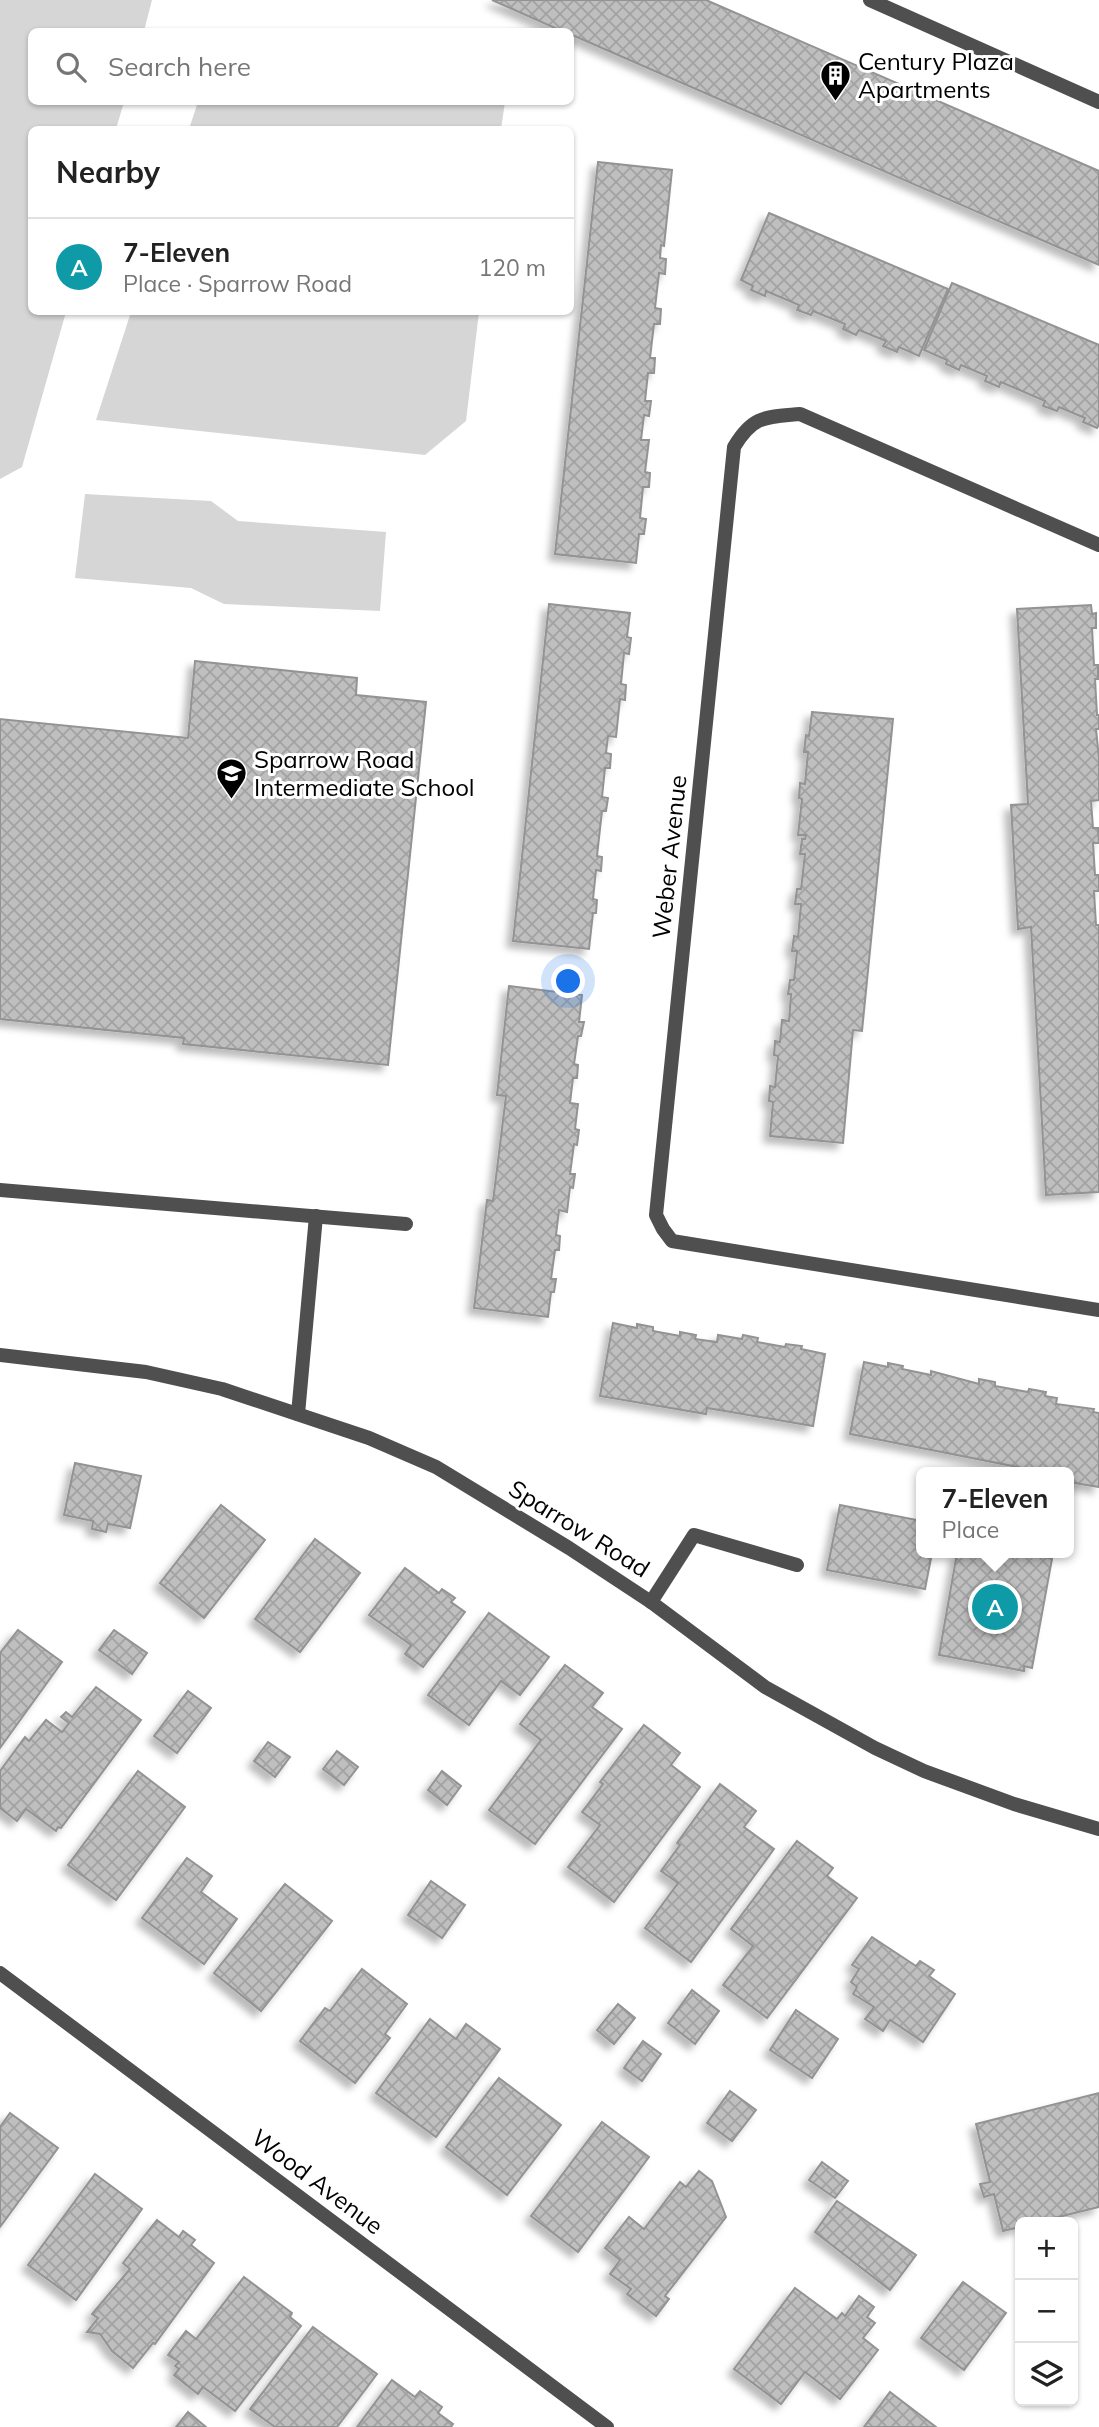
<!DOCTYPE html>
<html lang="en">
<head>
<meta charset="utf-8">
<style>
  :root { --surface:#fff; --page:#f2f2f2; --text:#222; --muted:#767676; --line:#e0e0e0; --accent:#ea580c }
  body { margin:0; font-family:Mulish,sans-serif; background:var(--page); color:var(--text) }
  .controls { position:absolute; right:21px; bottom:21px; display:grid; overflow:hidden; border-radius:10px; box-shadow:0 2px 5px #0004 }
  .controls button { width:63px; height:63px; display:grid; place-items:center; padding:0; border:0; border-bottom:2px solid var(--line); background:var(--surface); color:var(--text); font:35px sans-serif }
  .you { position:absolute; left:569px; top:982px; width:24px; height:24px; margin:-18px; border:5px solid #fff; border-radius:50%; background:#1a73e8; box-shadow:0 0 0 10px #1a73e833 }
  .badge { display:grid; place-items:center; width:46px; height:46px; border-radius:50%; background:var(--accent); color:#fff; font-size:23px; font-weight:700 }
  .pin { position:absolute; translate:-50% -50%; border:4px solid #fff; box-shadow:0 2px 7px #0006 }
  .popup { position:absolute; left:916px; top:1467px; width:158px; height:91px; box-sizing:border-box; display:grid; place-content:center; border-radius:10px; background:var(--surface); filter:drop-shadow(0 2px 5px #0005); font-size:23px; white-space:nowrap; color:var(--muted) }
  .popup b { font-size:26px; color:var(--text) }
  .popup::after { content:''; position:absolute; left:50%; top:100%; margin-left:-14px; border:14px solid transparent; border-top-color:var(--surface) }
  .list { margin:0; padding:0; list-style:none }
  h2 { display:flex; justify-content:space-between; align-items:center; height:91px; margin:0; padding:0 28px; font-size:30px }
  h2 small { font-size:23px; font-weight:400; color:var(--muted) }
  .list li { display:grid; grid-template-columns:46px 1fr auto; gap:21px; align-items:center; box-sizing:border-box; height:98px; padding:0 28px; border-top:2px solid var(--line) }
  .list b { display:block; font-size:26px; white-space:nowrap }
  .list p { margin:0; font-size:23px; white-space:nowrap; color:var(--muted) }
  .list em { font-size:23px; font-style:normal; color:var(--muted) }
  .icon { flex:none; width:38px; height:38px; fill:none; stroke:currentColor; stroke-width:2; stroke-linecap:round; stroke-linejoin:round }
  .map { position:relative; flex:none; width:1099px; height:2427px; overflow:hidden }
  .search { position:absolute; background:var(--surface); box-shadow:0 2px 5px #0004; left:28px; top:28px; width:546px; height:77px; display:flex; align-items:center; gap:18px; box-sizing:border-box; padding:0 24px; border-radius:10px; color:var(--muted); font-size:26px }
  .panel { position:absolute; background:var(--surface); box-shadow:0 2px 5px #0004; left:28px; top:126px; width:546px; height:189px; border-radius:10px }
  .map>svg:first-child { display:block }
  .green { fill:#d6d6d6 }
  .building { fill:url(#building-cross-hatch); stroke:#939393; stroke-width:2; filter:url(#shadow) }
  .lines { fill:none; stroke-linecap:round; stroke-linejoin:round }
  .service { stroke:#4f4f4f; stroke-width:14 }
  .minor { stroke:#4f4f4f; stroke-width:14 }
  .tertiary { stroke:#4f4f4f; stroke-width:14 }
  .labels { text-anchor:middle; stroke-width:6; stroke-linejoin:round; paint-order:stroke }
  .poi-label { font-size:24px; fill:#000; stroke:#fff; text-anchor:start }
  .street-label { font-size:24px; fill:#000; stroke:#fff }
</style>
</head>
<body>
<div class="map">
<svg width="1099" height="2427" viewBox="0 0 1099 2427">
  <defs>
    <pattern id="building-cross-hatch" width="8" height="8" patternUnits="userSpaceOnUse" patternTransform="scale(1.75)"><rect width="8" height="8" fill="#bfbfbf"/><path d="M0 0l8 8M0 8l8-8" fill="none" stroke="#a2a2a2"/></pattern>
    <filter id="shadow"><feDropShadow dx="-6" dy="6" stdDeviation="3.5" flood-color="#0004"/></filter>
  </defs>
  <rect width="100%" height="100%" fill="#fff"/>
  <!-- green -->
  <g class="green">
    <polygon points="0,0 152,0 144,31 32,32 32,102 124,102 116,129 32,130 32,312 66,312 22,467 0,479"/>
    <polygon points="198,102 505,102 501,129 189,129"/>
    <polygon points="131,312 479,312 466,421 425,455 96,420"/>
    <polygon points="85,494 211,501 238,521 386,532 380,611 224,604 191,588 75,578"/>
  </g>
  <!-- building -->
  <g class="building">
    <polygon points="492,0 706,0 1099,171 1099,265 570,34 570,32 564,32"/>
    <polygon points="598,162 672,170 664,246 661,245 660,258 666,259 665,274 659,273 655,308 661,309 660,324 654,324 650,358 655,358 654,373 648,373 645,401 651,401 649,416 644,415 641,440 649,440 645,472 650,473 649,487 643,487 640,518 646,519 644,534 639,534 636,563 555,554"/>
    <polygon points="769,213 948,289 919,356 899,347 897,352 883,346 886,341 859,330 856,335 843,329 845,324 813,311 811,315 797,310 799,305 766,291 765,296 751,290 753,286 741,280"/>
    <polygon points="952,283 1099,345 1099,425 1097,428 1083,422 1085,418 1059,407 1057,411 1043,406 1045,401 1001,382 999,387 985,381 987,376 961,365 959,370 946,364 947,360 924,350"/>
    <polygon points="549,604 630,613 627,637 631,638 629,654 624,653 621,684 626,685 625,700 620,699 616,737 608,736 606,753 611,754 610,768 605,768 602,797 608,798 606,811 602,811 597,856 602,857 601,871 596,870 593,899 597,900 596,913 593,913 589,949 513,941"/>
    <polygon points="1091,605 1092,614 1096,613 1096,628 1092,628 1094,665 1098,665 1098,679 1095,679 1097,715 1099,715 1099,729 1096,729 1099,758 1099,800 1091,801 1093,828 1098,828 1099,843 1093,843 1095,875 1099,875 1099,891 1094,891 1096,925 1099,925 1099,1192 1046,1195 1031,927 1018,929 1011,805 1028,804 1017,609"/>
    <polygon points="195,661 357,678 356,695 426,702 388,1065 183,1044 184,1038 0,1019 0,719 188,738"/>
    <polygon points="812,712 893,719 862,1031 853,1030 843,1143 770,1136 773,1102 769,1101 770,1086 775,1087 778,1056 774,1055 775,1041 780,1042 782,1020 789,1021 791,994 788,994 790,980 794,980 797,951 792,951 794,936 798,937 801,904 795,904 797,889 801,889 805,854 800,854 802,839 805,839 806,835 798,835 802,799 799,798 800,783 805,784 808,752 804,752 806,735 809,736"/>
    <polygon points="509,986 582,995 579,1022 584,1022 581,1036 578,1036 574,1064 578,1065 577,1078 573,1078 570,1103 578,1104 575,1129 579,1130 577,1145 574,1144 570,1174 575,1174 573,1188 570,1187 567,1212 559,1210 556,1235 560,1236 559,1250 555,1250 551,1279 556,1279 554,1292 551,1292 548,1317 474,1308 487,1200 493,1201 506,1096 497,1095"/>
    <polygon points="613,1323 637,1328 637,1324 653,1327 653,1331 680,1336 680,1332 696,1335 695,1339 717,1342 718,1335 742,1339 743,1335 758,1338 757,1342 785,1347 786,1344 802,1346 801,1349 825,1354 813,1426 707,1408 706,1414 600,1396"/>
    <polygon points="864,1362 888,1367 888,1363 903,1366 902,1369 931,1375 931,1371 979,1384 979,1379 995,1382 995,1386 1028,1392 1029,1389 1046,1392 1045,1396 1057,1398 1056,1404 1094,1409 1093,1412 1099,1413 1099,1487 1068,1482 1068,1472 1043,1472 850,1434"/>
    <polygon points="75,1463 141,1476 130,1528 108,1524 106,1532 92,1529 93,1521 64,1515"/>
    <polygon points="221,1505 265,1540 204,1618 160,1583"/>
    <polygon points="840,1505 922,1521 922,1553 932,1553 925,1589 827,1570"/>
    <polygon points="315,1539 360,1573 300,1652 255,1619"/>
    <polygon points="957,1553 1034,1553 1052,1559 1032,1668 1024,1666 1024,1671 939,1655"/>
    <polygon points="405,1568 439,1593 442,1589 455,1598 451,1602 465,1612 423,1667 405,1654 411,1645 369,1615"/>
    <polygon points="489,1613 549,1657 520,1695 501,1681 469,1725 428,1695"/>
    <polygon points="18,1630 62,1662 0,1748 0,1653"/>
    <polygon points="114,1630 147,1653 132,1674 99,1650"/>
    <polygon points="565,1665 603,1693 592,1707 622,1729 535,1844 489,1810 541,1740 520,1724"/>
    <polygon points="96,1687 141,1720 61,1828 58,1827 56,1831 26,1809 17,1821 0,1808 0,1771 25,1737 29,1741 46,1720 62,1732 69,1723 61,1717 66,1712 72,1717"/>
    <polygon points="188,1691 211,1708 177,1753 154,1736"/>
    <polygon points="644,1725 680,1753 671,1765 700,1787 614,1902 568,1867 600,1825 582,1812 603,1784 600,1782"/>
    <polygon points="268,1742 290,1757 275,1777 254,1761"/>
    <polygon points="337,1751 358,1767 344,1785 323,1769"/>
    <polygon points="138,1771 185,1807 116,1900 68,1865"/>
    <polygon points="442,1771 461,1786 447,1805 428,1790"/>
    <polygon points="720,1784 756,1811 744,1827 774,1849 691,1962 645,1928 678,1883 661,1871 680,1845 677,1843"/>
    <polygon points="797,1841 833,1868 827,1876 857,1898 767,2018 723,1985 753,1946 731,1929"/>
    <polygon points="187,1858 212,1876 201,1892 237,1919 204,1964 142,1918"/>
    <polygon points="431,1881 465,1905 442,1938 408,1915"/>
    <polygon points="285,1884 332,1921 261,2011 214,1973"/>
    <polygon points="872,1937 916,1966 920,1961 934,1970 929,1976 955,1994 923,2042 890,2020 883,2031 865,2019 874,2007 853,1994 857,1987 851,1982 859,1969 852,1965"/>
    <polygon points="362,1969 407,2004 385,2034 390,2038 355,2083 300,2041 325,2008 330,2011"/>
    <polygon points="692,1990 719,2011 695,2044 668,2023"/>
    <polygon points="618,2004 635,2018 614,2044 597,2030"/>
    <polygon points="796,2010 838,2039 812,2078 770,2050"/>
    <polygon points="430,2019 456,2039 466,2024 500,2049 436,2137 376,2093"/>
    <polygon points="643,2041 661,2054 642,2081 624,2068"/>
    <polygon points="499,2078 561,2125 507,2195 446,2147"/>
    <polygon points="730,2091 756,2110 732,2141 707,2123"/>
    <polygon points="1099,2093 1099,2207 1038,2222 1020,2222 1020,2227 1003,2231 994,2194 984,2197 980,2184 990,2182 976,2124"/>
    <polygon points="10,2113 58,2148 0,2227 0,2127"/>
    <polygon points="602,2122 649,2157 578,2252 531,2216"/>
    <polygon points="822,2162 848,2181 835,2198 809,2180"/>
    <polygon points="699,2171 712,2181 726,2217 665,2296 669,2299 656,2316 627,2294 631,2289 610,2274 620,2260 605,2248 629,2217 644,2229 680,2182 686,2187"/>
    <polygon points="95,2174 142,2209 76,2300 28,2265"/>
    <polygon points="837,2201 916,2255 890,2290 815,2232"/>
    <polygon points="157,2220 179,2237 183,2231 195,2240 191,2245 214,2263 155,2344 153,2343 133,2368 112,2351 100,2334 87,2332 98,2318 92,2314 130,2269 123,2263"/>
    <polygon points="244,2277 292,2313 290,2317 301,2326 235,2411 203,2387 198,2394 174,2375 179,2369 175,2366 179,2362 168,2355 186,2331 196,2339"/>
    <polygon points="963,2282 1006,2313 964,2370 921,2338"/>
    <polygon points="795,2288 837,2319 842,2313 845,2316 859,2296 874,2307 867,2317 875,2323 863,2338 878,2350 840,2399 805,2372 781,2404 734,2369"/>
    <polygon points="313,2327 377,2374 337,2427 275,2427 250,2409"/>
    <polygon points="392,2380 415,2397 420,2391 442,2407 438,2413 453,2424 451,2427 357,2427"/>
    <polygon points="890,2392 936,2427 864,2427"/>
    <polygon points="188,2412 206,2427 176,2427"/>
  </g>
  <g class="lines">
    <!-- service -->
    <g class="service">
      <polyline points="870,0 1099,102"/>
      <polyline points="0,1190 406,1224"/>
      <polyline points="298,1414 316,1216"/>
      <polyline points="651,1602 694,1535 797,1565"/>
    </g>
    <!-- minor -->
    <g class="minor">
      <path d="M1099,545L800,414C766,417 753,415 734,447L656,1215L663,1229L672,1241L1099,1310"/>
      <polyline points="0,1973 607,2427"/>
    </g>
    <!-- tertiary -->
    <polyline class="tertiary" points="0,1355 146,1372 222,1389 369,1438 436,1467 569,1548 651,1602 765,1687 875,1748 924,1771 1014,1804 1099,1829"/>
  </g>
  <!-- icons -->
  <defs>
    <symbol id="building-pin" viewBox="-11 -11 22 30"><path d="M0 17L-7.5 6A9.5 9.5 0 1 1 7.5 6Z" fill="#000" stroke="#fff"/><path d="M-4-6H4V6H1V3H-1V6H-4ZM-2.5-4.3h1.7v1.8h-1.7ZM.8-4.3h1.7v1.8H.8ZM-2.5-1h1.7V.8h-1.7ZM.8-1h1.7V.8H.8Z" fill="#fff"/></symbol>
    <symbol id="school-pin" viewBox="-11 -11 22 30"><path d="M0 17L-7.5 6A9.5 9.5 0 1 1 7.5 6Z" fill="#000" stroke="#fff"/><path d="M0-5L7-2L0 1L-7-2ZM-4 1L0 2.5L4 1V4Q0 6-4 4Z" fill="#fff"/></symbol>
  </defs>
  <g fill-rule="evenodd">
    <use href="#building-pin" x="818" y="58" width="35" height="47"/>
    <use href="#school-pin" x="214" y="756" width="35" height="47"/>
  </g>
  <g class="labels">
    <!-- poi labels -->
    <g class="poi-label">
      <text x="858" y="70">Century Plaza<tspan x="858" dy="28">Apartments</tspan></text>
      <text x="254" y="768">Sparrow Road<tspan x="254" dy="28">Intermediate School</tspan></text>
    </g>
    <!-- street labels -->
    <g class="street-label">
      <text transform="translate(670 857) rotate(-84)" y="8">Weber Avenue</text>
      <text transform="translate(579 1529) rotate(32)" y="8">Sparrow Road</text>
      <text transform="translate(317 2182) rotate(37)" y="8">Wood Avenue</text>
    </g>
  </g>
</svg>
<div class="controls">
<button>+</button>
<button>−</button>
<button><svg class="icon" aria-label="layers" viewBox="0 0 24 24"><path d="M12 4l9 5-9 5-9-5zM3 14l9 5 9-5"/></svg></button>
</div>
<div class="you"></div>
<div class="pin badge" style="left:995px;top:1607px;background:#0f9aa8">A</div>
<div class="popup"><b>7-Eleven</b>Place</div>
<div class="search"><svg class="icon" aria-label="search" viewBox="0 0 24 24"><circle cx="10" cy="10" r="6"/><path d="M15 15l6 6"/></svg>Search here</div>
<section class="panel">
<h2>Nearby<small></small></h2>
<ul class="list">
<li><span class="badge" style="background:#0f9aa8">A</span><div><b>7-Eleven</b><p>Place · Sparrow Road</p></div><em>120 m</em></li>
</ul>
</section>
</div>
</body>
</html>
